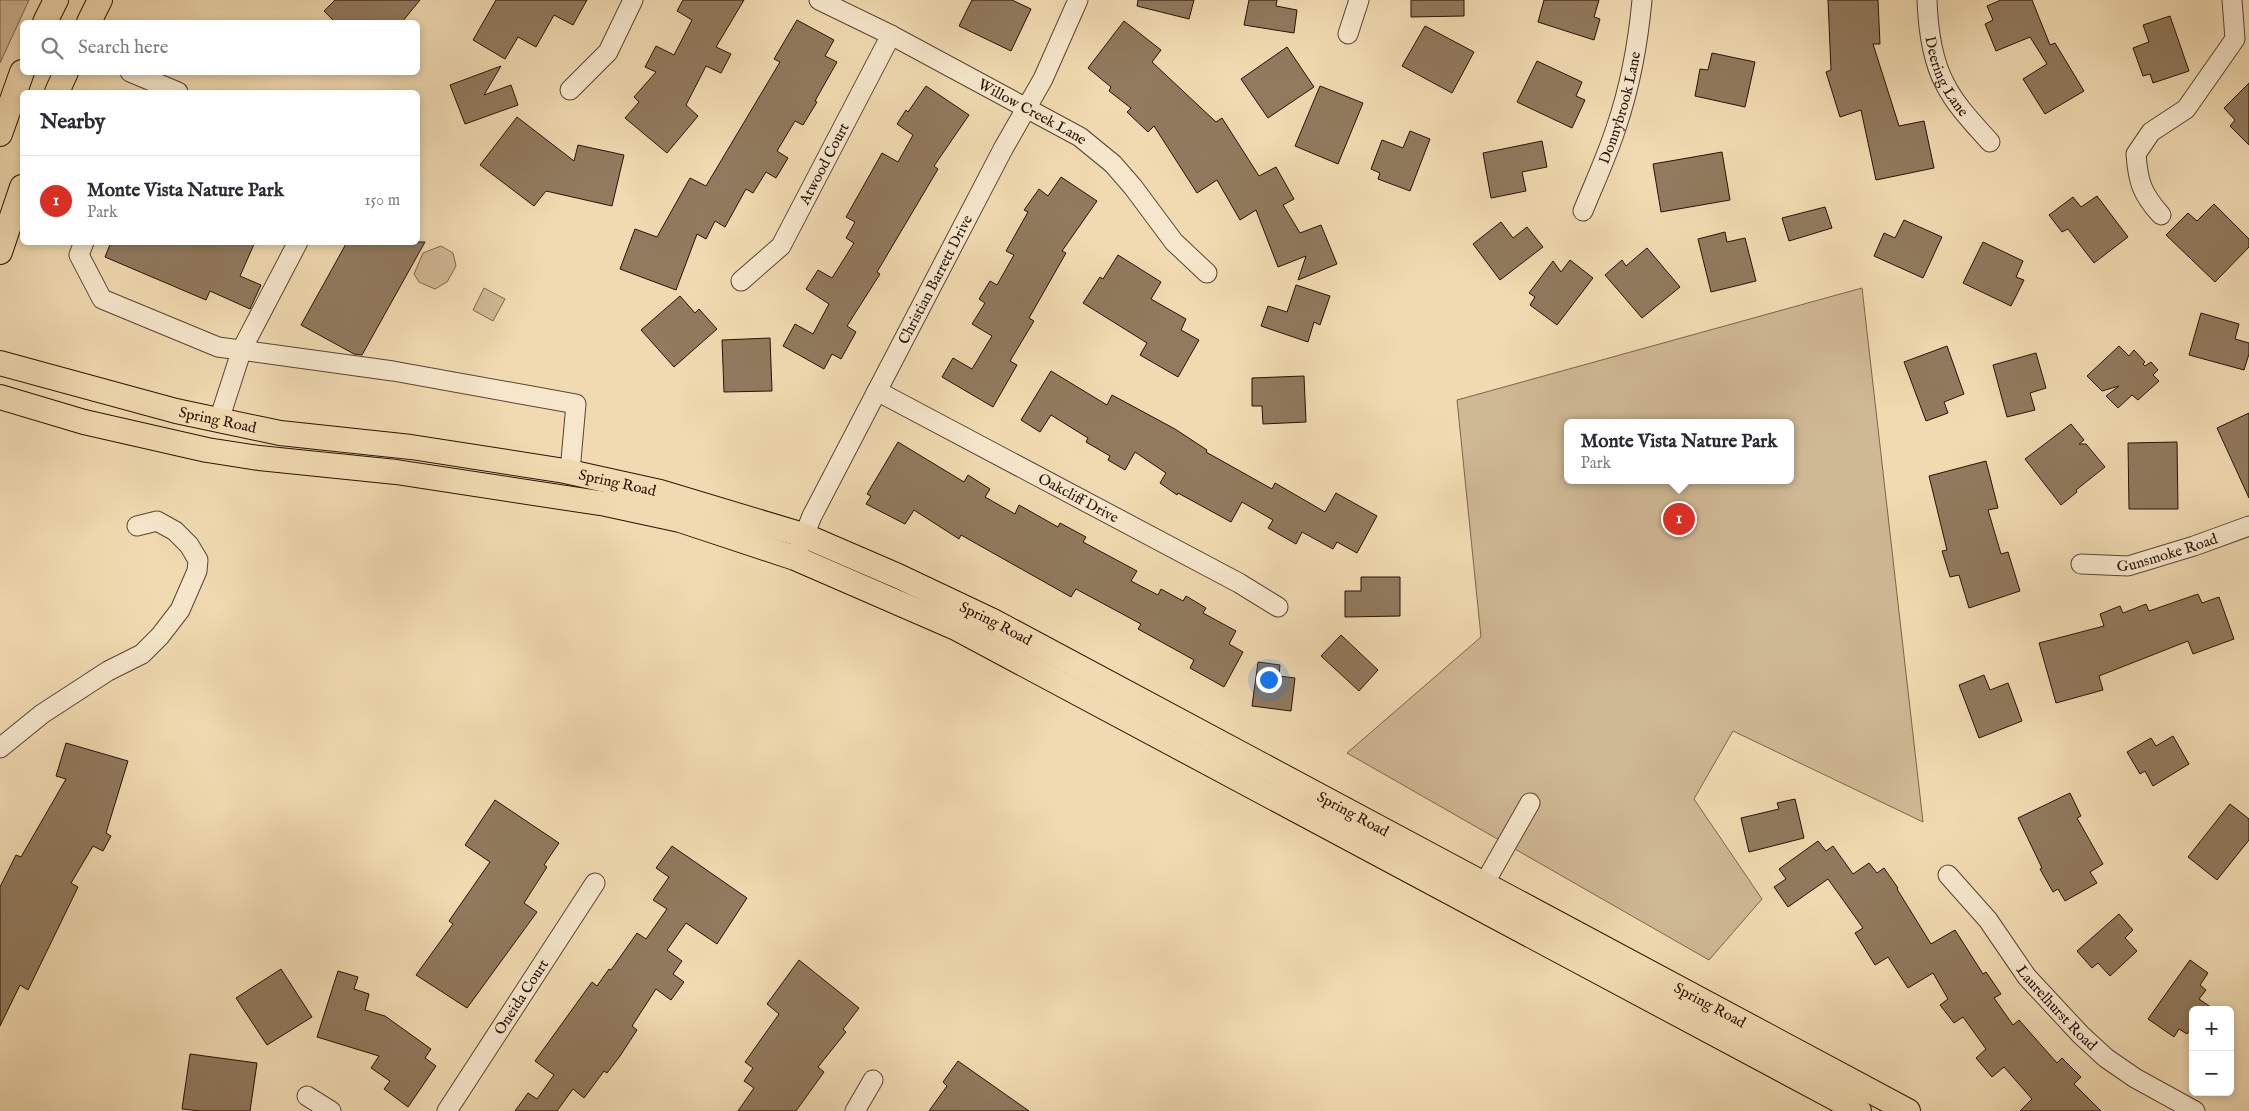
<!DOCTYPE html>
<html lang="en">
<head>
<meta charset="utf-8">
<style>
  :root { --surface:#fff; --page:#f2f2f3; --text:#2b2b33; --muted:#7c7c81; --line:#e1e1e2; --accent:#d93025 }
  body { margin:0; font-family:"IM FELL English",serif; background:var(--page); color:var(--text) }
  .controls { position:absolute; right:15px; bottom:15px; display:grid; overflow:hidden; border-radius:8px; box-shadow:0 2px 8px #0003 }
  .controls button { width:45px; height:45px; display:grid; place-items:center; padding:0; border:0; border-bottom:1px solid var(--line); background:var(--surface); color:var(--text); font:25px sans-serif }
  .you { position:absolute; left:1268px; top:679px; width:18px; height:18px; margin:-12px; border:4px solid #fff; border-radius:50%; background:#1a73e8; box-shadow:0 0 0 8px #1a73e833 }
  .badge { display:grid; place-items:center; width:32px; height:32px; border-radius:50%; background:var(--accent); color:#fff; font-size:16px; font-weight:700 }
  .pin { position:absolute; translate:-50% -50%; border:2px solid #fff; box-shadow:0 1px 5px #0006 }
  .popup { position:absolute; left:1564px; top:419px; width:230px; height:65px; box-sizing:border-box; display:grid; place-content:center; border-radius:8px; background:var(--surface); filter:drop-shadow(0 1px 4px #0005); font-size:16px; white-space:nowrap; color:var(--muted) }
  .popup b { font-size:19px; color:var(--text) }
  .popup::after { content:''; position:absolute; left:50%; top:100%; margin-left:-10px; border:10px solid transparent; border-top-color:var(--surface) }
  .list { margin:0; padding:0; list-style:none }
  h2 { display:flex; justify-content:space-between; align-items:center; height:65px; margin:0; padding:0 20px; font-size:21px }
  h2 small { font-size:16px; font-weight:400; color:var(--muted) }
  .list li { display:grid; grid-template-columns:32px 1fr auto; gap:15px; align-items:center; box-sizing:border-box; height:90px; padding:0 20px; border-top:1px solid var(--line) }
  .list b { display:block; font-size:19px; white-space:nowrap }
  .list p { margin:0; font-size:16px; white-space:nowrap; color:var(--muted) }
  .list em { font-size:16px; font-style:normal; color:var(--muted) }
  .icon { flex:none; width:28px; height:28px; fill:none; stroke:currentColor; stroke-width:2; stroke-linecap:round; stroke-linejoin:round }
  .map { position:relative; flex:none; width:2249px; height:1111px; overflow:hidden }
  .search { position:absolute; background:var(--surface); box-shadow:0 2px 8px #0003; left:20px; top:20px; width:400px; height:55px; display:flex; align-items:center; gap:12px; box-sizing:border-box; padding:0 18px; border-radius:8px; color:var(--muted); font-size:19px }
  .panel { position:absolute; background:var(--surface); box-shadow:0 2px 8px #0003; left:20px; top:90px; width:400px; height:155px; border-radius:8px }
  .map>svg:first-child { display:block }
  .green { fill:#cfb894; stroke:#7c644c; fill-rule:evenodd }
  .building { fill:#917a5e; stroke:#291105 }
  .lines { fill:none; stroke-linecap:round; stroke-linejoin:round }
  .minor-casing { stroke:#5b4330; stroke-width:21 }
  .major-casing { stroke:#291105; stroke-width:26 }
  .minor { stroke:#f6e7cc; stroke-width:19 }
  .major { stroke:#f1dab1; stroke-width:24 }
  .labels { text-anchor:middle; stroke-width:5; stroke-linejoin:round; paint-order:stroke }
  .street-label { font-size:15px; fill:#291105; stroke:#f6e7cc }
</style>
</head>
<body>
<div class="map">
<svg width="2249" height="1111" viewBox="0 0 2249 1111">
  <rect width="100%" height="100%" fill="#f1dab1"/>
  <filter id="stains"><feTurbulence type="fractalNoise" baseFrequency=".004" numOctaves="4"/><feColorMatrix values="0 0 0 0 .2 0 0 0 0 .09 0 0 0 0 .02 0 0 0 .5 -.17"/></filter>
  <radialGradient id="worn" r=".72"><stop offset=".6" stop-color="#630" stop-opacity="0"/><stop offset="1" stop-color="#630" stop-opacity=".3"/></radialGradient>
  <!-- green -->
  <g class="green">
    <polygon points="0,0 29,0 0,63"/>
    <polygon points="441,246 453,253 456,266 447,282 435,289 419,282 414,274 423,253"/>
    <polygon points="484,288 505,299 493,321 473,310"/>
    <path d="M1862,288L1923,822L1733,731L1694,799L1762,899L1709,960L1347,753L1481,637L1457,400ZM1568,423H1790V480H1568Z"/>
  </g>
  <!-- building -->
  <g class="building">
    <polygon points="335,0 420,0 402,22 335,22 324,11"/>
    <polygon points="496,0 587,0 573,25 554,15 536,47 518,37 505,59 473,40"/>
    <polygon points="683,0 744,0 716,47 731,54 721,73 706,66 686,105 698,116 667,153 625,118 639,102 634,97 656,72 645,67 656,46 674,55 692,20 677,11"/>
    <polygon points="972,0 1012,0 1031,9 1011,51 959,26"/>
    <polygon points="1138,0 1194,0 1189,19 1137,6"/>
    <polygon points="1249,0 1277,0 1276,6 1297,10 1294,33 1244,25"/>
    <polygon points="1411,0 1464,0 1464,16 1411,17"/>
    <polygon points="1544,0 1599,0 1594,17 1600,19 1594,40 1538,22"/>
    <polygon points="1828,0 1878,0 1880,44 1873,44 1899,126 1924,121 1934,168 1876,180 1861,110 1840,117 1826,72 1831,70"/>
    <polygon points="2001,0 2032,0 2050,45 2055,43 2084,91 2045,114 2023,79 2047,64 2030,37 1996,51 1985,24 1993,20 1987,6"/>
    <polygon points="2170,16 2189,71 2153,83 2150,74 2143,76 2133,48 2149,42 2143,25"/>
    <polygon points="797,20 834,40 825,56 837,62 815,101 817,102 803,125 795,121 777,151 788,158 776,178 766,172 753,193 746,189 725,227 715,221 706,239 697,234 676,290 620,269 635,229 657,237 690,178 706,186 780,62 774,59"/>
    <polygon points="1124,21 1161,50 1152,62 1216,122 1222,118 1259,176 1276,167 1294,199 1283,205 1300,233 1321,225 1337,264 1298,280 1306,256 1278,267 1256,210 1240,220 1217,180 1197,193 1154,126 1148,132 1127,112 1131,108 1109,91 1111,87 1088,68"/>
    <polygon points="1425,26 1474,52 1452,93 1402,66"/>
    <polygon points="1287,47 1314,87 1268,118 1241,79"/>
    <polygon points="1712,53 1755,62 1745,107 1695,96 1700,69 1708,70"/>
    <polygon points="1537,61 1582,82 1576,96 1585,100 1572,128 1517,102"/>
    <polygon points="501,66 484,95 511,85 518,105 465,124 450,85"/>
    <polygon points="2249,83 2249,145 2230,126 2235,120 2224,108"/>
    <polygon points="926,86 969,115 934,166 938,169 877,272 880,274 847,326 856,332 841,359 832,354 824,369 783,346 795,324 813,334 829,304 806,289 818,270 832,278 854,243 846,238 855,222 846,217 882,153 898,162 913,135 897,124 906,110 908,112"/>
    <polygon points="1320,86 1363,103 1338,164 1295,146"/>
    <polygon points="517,117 574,161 578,145 624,155 612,206 546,191 534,206 480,165"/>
    <polygon points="1410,131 1430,139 1410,191 1378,179 1380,173 1371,169 1382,140 1403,148"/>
    <polygon points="1542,141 1547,167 1522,172 1526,191 1491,198 1483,153"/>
    <polygon points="1722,152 1730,200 1661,212 1653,164"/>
    <polygon points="1061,177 1097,201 1062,251 1066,253 1029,318 1034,321 1010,361 1017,365 993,407 942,377 953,358 972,369 992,336 972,324 985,303 979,299 990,281 997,285 1014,255 1006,251 1028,212 1024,210 1039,189 1048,196"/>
    <polygon points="2097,196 2128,237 2094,263 2068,229 2062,232 2049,215 2073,197 2081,207"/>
    <polygon points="2214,204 2249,239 2249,247 2215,282 2166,235 2188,213 2197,221"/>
    <polygon points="1825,207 1832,228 1789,241 1782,218"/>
    <polygon points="1904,220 1942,237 1923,278 1874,256 1884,233 1895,238"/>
    <polygon points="1501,222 1513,238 1527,227 1543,247 1500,280 1473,244"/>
    <polygon points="1725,232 1727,242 1745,238 1756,281 1711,292 1698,239"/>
    <polygon points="111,242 255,242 240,276 261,285 250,309 210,291 206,300 105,257"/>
    <polygon points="347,242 425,242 362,355 354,354 301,325"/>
    <polygon points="1983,242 2023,261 2016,277 2024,280 2011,306 1963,283"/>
    <polygon points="1647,248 1680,287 1642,318 1605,275 1622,260 1626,266"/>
    <polygon points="1118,255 1161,282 1151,299 1186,319 1181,330 1199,340 1178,377 1140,355 1147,343 1083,303 1100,277 1103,279"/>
    <polygon points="1570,260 1593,278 1557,325 1530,305 1535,297 1529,293 1553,261 1561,272"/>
    <polygon points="1296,285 1330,296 1320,325 1314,322 1308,342 1261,326 1268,306 1287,312"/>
    <polygon points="680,296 695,313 699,309 717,329 674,367 641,330"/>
    <polygon points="2201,313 2239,324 2235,339 2249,343 2249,354 2244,370 2189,355"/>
    <polygon points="770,338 772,391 724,392 722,340"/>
    <polygon points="1947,346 1964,394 1944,402 1948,413 1926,421 1904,362"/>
    <polygon points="2119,346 2129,356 2134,350 2145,362 2143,364 2145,366 2151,362 2158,370 2153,375 2159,381 2138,400 2132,395 2118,408 2106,396 2119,386 2102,391 2087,376"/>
    <polygon points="2036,353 2046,388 2030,393 2035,410 2007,417 1993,365"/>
    <polygon points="1051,371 1107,405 1112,395 1175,429 1207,450 1206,452 1272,489 1275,483 1325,512 1336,493 1377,516 1357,553 1337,542 1333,549 1302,532 1296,544 1268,528 1273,520 1242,502 1231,522 1178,493 1177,495 1160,483 1166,473 1135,452 1125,470 1108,460 1110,456 1086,442 1088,438 1051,415 1040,432 1021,420"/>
    <polygon points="1304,376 1306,422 1263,424 1262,406 1252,406 1252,378"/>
    <polygon points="2249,413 2249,498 2217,428"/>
    <polygon points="2071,424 2084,440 2079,444 2086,444 2105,467 2076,490 2077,492 2061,505 2025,459"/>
    <polygon points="898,442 964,482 968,475 990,489 985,497 1015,514 1019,505 1058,527 1060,523 1086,537 1083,542 1137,571 1131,581 1158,595 1161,589 1183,601 1186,596 1206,608 1203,613 1236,631 1229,644 1243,652 1224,687 1190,668 1194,660 1138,629 1141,624 1076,589 1071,597 961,535 959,539 914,510 905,524 866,504 871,496 867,494"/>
    <polygon points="2177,442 2178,509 2129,509 2128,443"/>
    <polygon points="1986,461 1998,508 1988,510 2001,554 2008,552 2020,591 1969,608 1959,575 1950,577 1942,551 1947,550 1929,476"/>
    <polygon points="1361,577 1400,577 1400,616 1345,617 1345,591 1361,591"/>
    <polygon points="2198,594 2202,603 2219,597 2234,639 2193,654 2188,641 2099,676 2103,690 2056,703 2039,643 2104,626 2100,614 2120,606 2123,613 2146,604 2149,611"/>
    <polygon points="1341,635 1378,670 1359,691 1321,656"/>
    <polygon points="1258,662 1280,665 1279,676 1295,678 1291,711 1252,706"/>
    <polygon points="1984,675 1990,690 2008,683 2022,721 1979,738 1959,685"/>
    <polygon points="2173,736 2189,764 2153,786 2145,771 2140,774 2127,752 2151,738 2156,746"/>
    <polygon points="66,743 128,761 106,833 111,836 103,851 93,846 71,883 78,887 28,990 20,985 0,1026 0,887 16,855 21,857 66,779 56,776"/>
    <polygon points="2070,793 2081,816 2077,818 2103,864 2090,872 2097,883 2065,901 2058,889 2053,892 2040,869 2042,868 2018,818"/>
    <polygon points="1795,799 1804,838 1749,852 1741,818 1779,809 1777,803"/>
    <polygon points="495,800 559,843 544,865 547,867 524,903 537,912 467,1008 416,975 453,924 449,921 490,862 465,845"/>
    <polygon points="2230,804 2249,819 2249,840 2217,880 2188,857"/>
    <polygon points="1818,841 1826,851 1833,846 1853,874 1869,863 1877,873 1884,868 1898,888 1897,889 1931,944 1955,930 1983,974 1986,972 2001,994 1994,998 2013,1025 2019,1020 2057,1063 2062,1058 2081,1077 2074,1084 2101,1111 2020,1111 2032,1099 2004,1067 1992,1077 1976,1058 1986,1049 1963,1017 1954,1023 1940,1005 1948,999 1933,973 1908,988 1888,957 1875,965 1855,933 1863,928 1828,879 1788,907 1774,887 1786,879 1779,869"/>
    <polygon points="672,846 747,898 717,944 686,923 667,950 682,961 673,974 684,982 671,1000 656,989 632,1026 637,1030 620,1056 607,1073 604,1071 584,1098 573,1089 557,1111 515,1111 528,1093 537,1099 554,1075 535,1061 592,982 597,986 609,969 611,970 637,933 646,939 667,909 653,900 669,877 656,868"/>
    <polygon points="2119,914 2133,930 2125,938 2137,951 2110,976 2098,963 2092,968 2077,951"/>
    <polygon points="799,960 859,1008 843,1029 846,1032 818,1067 824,1072 796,1111 738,1111 754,1088 744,1081 753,1068 745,1062 779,1014 767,1004"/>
    <polygon points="2190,960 2208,973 2200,985 2206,990 2199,999 2215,1010 2193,1010 2193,1026 2187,1034 2179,1029 2174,1037 2148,1019"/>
    <polygon points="281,969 312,1017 267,1045 236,998"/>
    <polygon points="338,971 358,977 354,989 369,994 365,1010 385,1016 431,1049 425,1058 436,1066 408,1107 384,1089 390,1081 371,1068 379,1056 317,1037"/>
    <polygon points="190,1054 257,1063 250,1111 201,1111 182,1109"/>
    <polygon points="958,1061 1029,1111 929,1111 947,1086 943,1082"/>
  </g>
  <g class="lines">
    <defs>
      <g id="minor">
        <path id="s1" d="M819,0L891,35L1080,137L1113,164L1133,187L1174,242L1207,273"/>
        <path id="s2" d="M1927,0C1928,27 1932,60 1945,84C1956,106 1974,124 1990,142"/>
        <polyline points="1348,34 1359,0"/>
        <polyline points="130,72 178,92"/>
        <polyline points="570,90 608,52 633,0"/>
        <path id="s3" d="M1583,211C1594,184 1607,156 1616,128C1630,87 1638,44 1642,0"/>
        <path d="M2161,215C2142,194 2138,182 2136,154L2151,132L2186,109L2235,39L2232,0"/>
        <polyline points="84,242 79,255 102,299 218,347 393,371 576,404 570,471"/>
        <path id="s4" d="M741,281L781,246L891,35"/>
        <path id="s5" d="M877,391L1239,583L1278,607"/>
        <polyline points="219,420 242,349 298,242"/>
        <path id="s6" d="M795,558L812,516L1003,149L1043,79L1078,0"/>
        <path id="s7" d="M2081,564L2128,566L2194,546L2249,526"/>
        <polyline points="0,748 42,714 108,671 142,654 160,636 180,610 197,571 198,560 189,545 175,531 157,521 137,526"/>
        <path id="s8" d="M1948,875L1988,920L2027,977L2081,1035L2106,1058L2135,1078L2195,1111"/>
        <polyline points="1484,884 1530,803"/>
        <polyline points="307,1096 331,1111"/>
        <path id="s9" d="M447,1111L595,883"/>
        <polyline points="855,1111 873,1080"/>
      </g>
      <g id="major">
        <polyline points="45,22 56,0"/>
        <polyline points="89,22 100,0"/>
        <polyline points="57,92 66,72"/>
        <polyline points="0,134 22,72"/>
        <polyline points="0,252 22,187"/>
        <path id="s10" d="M0,363L176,411L280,433L411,447L565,471L660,492L803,535L898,576L993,621L1908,1111"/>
        <polyline points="0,397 84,422 207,450 259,458 396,472 606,504 680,520 795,558 956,628 1859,1111"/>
      </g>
    </defs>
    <!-- minor casing -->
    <use href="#minor" class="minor-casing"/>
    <!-- major casing -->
    <use href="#major" class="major-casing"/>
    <!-- minor -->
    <use href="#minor" class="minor"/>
    <!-- major -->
    <use href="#major" class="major"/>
  </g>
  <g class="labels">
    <!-- street labels -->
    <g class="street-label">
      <text dy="5" stroke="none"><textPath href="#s2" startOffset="80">Deering Lane</textPath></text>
      <text dy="5" stroke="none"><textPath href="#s3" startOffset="110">Donnybrook Lane</textPath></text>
      <text dy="5" stroke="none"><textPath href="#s1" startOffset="241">Willow Creek Lane</textPath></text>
      <text dy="5" stroke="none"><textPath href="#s4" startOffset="146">Atwood Court</textPath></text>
      <text dy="5" stroke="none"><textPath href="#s6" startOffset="312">Christian Barrett Drive</textPath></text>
      <text dy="5" stroke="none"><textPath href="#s10" startOffset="225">Spring Road</textPath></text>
      <text dy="5" stroke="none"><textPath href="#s10" startOffset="630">Spring Road</textPath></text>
      <text dy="5" stroke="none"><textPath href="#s5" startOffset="228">Oakcliff Drive</textPath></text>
      <text dy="5" stroke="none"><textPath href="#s7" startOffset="88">Gunsmoke Road</textPath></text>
      <text dy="5" stroke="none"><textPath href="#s10" startOffset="1035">Spring Road</textPath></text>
      <text dy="5" stroke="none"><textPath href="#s10" startOffset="1440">Spring Road</textPath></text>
      <text dy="5" stroke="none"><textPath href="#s9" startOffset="136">Oneida Court</textPath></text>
      <text dy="5" stroke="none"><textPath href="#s10" startOffset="1845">Spring Road</textPath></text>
      <text dy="5" stroke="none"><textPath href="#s8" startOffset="172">Laurelhurst Road</textPath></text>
    </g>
  </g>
  <rect width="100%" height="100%" filter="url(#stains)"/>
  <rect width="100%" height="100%" fill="url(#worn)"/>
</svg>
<div class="controls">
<button>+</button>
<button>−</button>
</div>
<div class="you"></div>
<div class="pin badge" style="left:1679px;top:519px">1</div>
<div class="popup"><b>Monte Vista Nature Park</b>Park</div>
<div class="search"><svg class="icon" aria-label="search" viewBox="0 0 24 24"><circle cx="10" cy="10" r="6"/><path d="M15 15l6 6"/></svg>Search here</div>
<section class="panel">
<h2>Nearby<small></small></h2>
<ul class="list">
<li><span class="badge">1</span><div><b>Monte Vista Nature Park</b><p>Park</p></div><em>150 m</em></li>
</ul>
</section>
</div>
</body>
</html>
